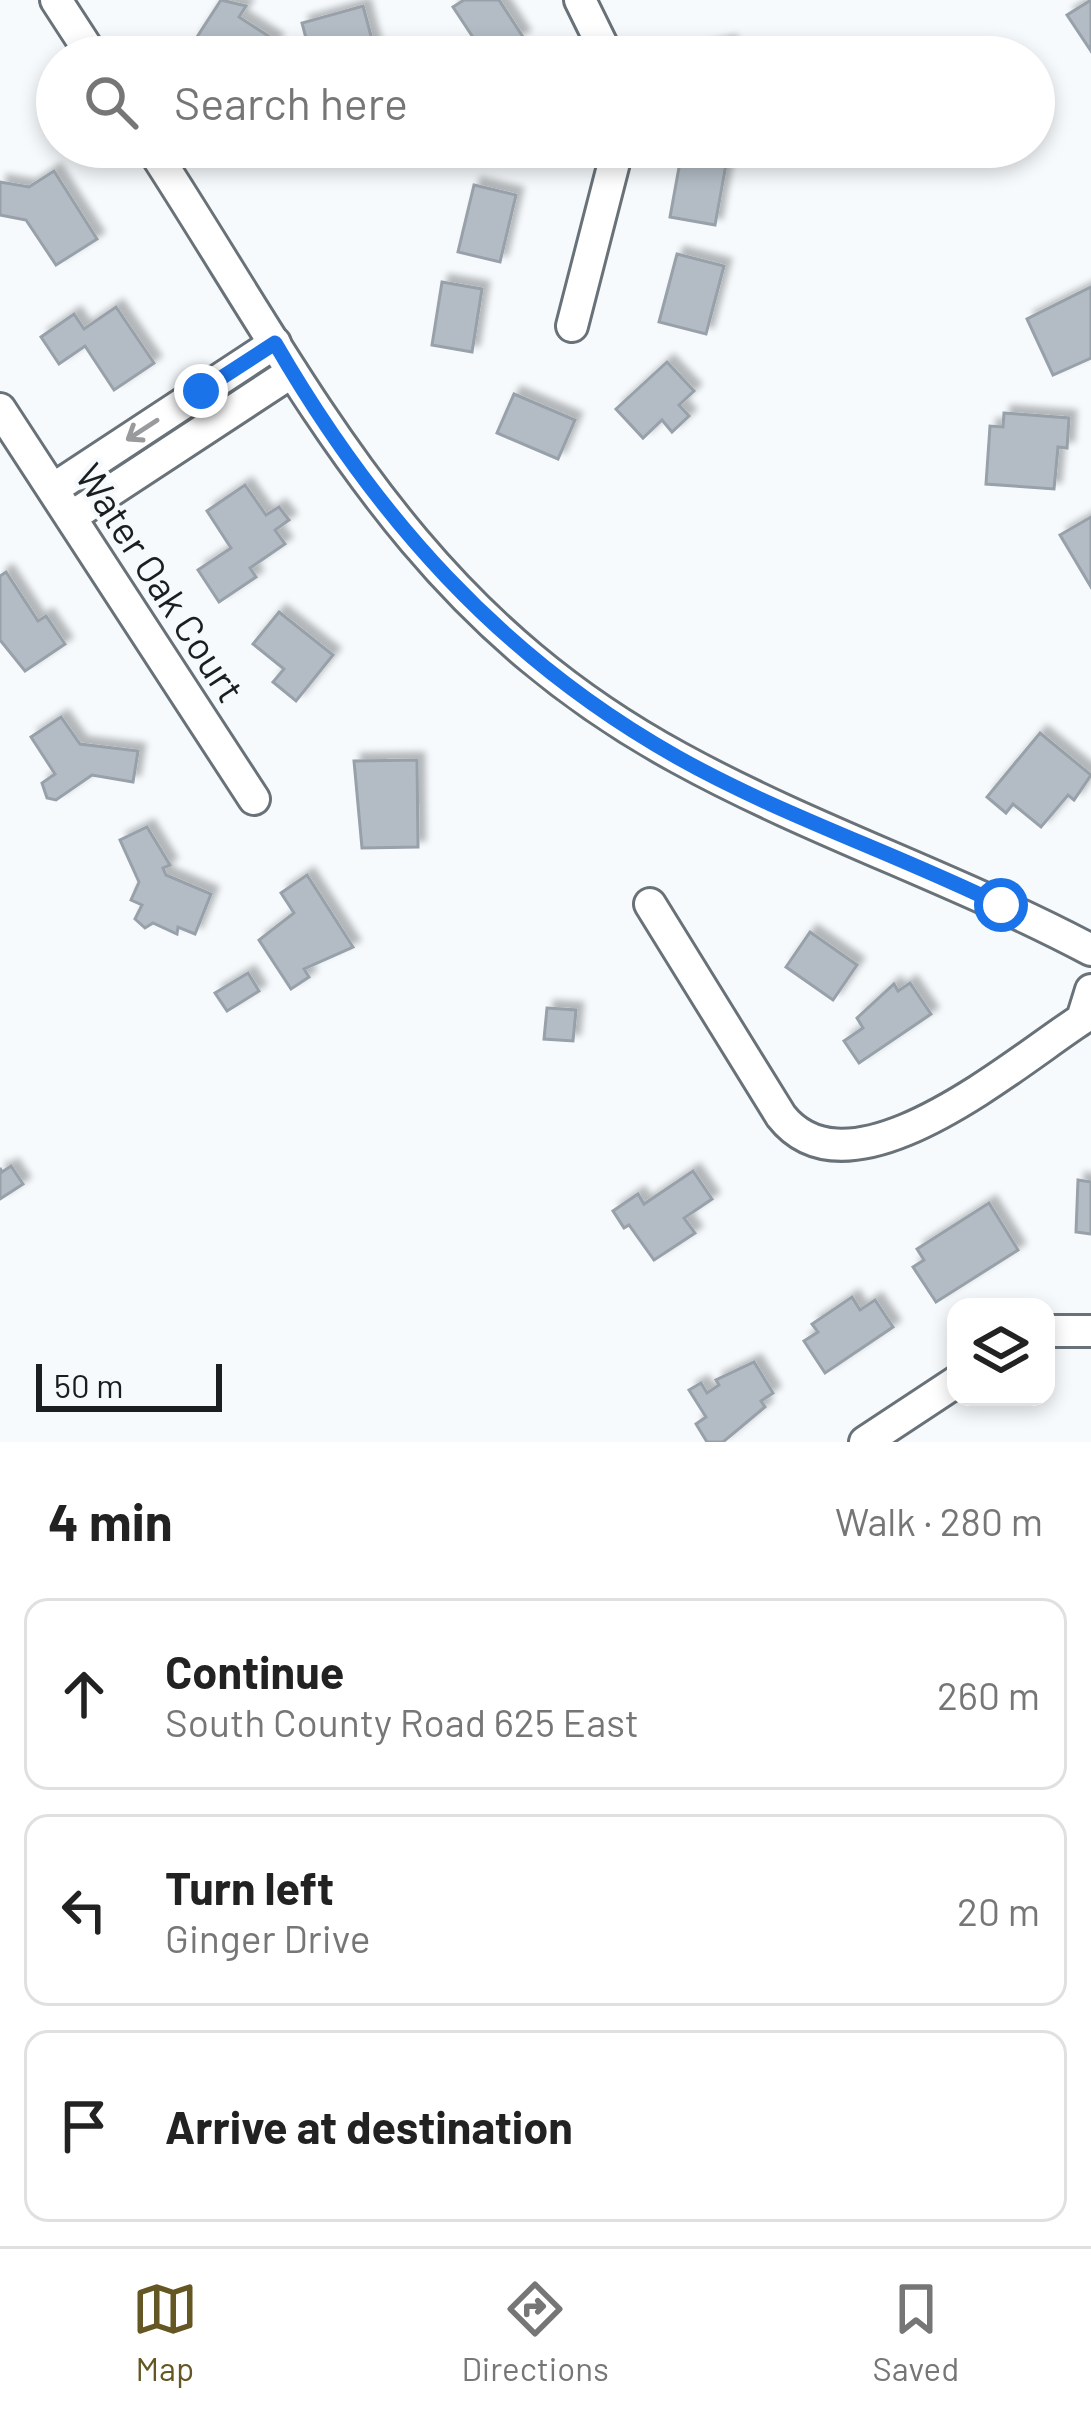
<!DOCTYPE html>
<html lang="en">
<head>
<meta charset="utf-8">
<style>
  :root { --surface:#fff; --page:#f2f2f2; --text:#222; --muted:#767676; --line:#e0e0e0; --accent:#645723 }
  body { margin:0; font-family:Barlow,sans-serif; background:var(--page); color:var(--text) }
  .controls { position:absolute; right:36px; bottom:36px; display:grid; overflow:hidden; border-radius:24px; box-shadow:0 6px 18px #0003 }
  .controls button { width:108px; height:108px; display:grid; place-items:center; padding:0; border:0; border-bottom:3px solid var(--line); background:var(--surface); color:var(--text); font:60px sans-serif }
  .scale { position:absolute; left:36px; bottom:30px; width:186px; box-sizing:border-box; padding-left:12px; border:6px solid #1a1e21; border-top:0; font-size:33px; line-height:42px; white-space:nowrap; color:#1a1e21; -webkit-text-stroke:9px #f6fafd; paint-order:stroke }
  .stop { position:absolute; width:36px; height:36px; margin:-27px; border:9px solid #1a73e8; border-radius:50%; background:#fff }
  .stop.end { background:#1a73e8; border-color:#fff; box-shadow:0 3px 12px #0008 }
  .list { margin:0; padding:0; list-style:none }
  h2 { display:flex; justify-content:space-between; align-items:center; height:156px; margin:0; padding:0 48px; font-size:51px }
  h2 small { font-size:39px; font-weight:400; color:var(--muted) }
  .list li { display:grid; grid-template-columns:78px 1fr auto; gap:36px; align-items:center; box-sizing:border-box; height:192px; margin:0 24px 24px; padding:0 24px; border:3px solid var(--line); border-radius:24px }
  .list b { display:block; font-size:45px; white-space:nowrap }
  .list p { margin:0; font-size:39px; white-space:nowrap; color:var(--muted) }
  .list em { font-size:39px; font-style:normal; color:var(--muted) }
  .icon { flex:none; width:66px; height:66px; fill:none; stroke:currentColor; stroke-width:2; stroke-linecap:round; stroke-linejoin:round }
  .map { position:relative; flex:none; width:1091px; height:1442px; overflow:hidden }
  .search { position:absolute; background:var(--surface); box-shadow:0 6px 18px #0003; left:36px; right:36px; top:36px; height:132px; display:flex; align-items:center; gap:30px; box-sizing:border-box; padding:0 42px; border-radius:66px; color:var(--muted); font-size:45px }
  .sheet { height:804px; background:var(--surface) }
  nav { display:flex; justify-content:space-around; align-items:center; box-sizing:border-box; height:168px; border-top:3px solid var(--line); background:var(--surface); font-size:33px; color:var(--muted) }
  nav a { display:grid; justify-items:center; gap:6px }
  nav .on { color:var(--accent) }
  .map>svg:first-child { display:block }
  .building { fill:#b3bcc5; stroke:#98a1a9; stroke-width:3; filter:url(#shadow) }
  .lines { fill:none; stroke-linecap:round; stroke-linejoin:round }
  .minor-casing { stroke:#697279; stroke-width:36 }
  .minor { stroke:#fff; stroke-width:30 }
  .oneway { stroke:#989a9b }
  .route { stroke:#1a73e8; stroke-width:15 }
  .labels { text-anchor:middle; stroke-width:9; stroke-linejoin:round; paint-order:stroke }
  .street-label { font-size:39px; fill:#1a1e21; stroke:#f6fafd }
</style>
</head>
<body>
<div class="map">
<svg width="1091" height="1442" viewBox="0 0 1091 1442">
  <defs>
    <filter id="shadow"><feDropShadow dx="7" dy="-7" stdDeviation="3" flood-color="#0004"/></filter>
  </defs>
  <rect width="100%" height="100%" fill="#f6fafd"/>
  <!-- building -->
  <g class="building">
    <polygon points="221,0 246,6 239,17 276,41 265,57 207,57 211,50 195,40"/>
    <polygon points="464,0 499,0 523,37 486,57 453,7"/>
    <polygon points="1091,0 1091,51 1067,15"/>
    <polygon points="363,6 374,47 311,57 302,23"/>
    <polygon points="729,43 733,57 685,57 684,54"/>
    <polygon points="682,151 727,159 715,225 670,217"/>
    <polygon points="54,171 97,239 56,265 26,220 0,215 0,182 29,187"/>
    <polygon points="474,185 516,195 500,262 458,252"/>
    <polygon points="677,254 724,266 706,334 659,322"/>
    <polygon points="442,282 482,289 472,352 432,345"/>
    <polygon points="1091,287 1091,358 1053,375 1027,319"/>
    <polygon points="116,307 154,363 114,390 85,346 59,364 41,337 74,314 84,329"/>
    <polygon points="667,362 694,391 679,405 689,416 672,432 662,420 643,438 616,409"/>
    <polygon points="514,394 575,420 558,459 497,433"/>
    <polygon points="1004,413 1069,418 1067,448 1058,447 1054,489 986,484 990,426 1003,427"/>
    <polygon points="245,485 266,515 279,507 289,520 275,530 285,544 250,568 256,577 219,602 198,570 231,548 207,511"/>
    <polygon points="1091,517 1091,587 1060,535"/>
    <polygon points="6,572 38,621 46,616 65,644 25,671 0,640 0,576"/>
    <polygon points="279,612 333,655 296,701 273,682 284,669 253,644"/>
    <polygon points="61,717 80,744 138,751 133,782 92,775 56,800 47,798 42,783 55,774 31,737"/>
    <polygon points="1040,733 1091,775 1074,800 1068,795 1041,827 1013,804 1006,813 987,797"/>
    <polygon points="417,760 418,847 362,848 354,761"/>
    <polygon points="147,827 170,865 163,868 166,875 211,894 195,934 178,927 177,934 153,923 145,928 135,919 142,905 131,900 139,882 120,840"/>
    <polygon points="307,875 353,947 304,969 309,977 291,989 259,940 294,913 281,893"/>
    <polygon points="810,932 857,965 833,1000 786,967"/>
    <polygon points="248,973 259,991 227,1011 215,993"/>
    <polygon points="910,983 931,1014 859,1063 844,1041 863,1028 857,1018 894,984 898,991"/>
    <polygon points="547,1008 576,1010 573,1041 544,1039"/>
    <polygon points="11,1166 23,1184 0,1199 0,1168 2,1172"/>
    <polygon points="693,1171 712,1199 684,1218 695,1233 654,1260 629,1225 624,1228 613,1211 638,1194 644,1204"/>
    <polygon points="1078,1180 1091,1182 1091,1234 1076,1232"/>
    <polygon points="989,1203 1018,1250 936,1302 913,1267 924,1260 917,1249"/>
    <polygon points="852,1297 860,1310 875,1300 893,1327 825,1373 804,1341 818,1332 812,1324"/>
    <polygon points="754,1362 773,1393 761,1401 765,1407 723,1442 707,1442 696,1424 706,1417 689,1390 701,1383 707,1393 719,1385 716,1380"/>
  </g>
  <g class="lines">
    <defs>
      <g id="minor">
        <polyline points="56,0 93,57"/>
        <polyline points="580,0 608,57"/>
        <path d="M151,147C310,392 409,611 679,758C812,831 957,879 1091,950"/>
        <polyline points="572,326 618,147"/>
        <polyline points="0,409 254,799"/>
        <polyline points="53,489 275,343"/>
        <polyline points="71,517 292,372"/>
        <path d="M650,904L781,1116C851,1205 1014,1063 1082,1019L1091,990"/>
        <polyline points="1046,1331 1091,1331"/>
        <polyline points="865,1442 956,1382"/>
      </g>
    </defs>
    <!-- minor casing -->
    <use href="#minor" class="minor-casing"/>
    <!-- minor -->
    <use href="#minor" class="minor"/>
  </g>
  <!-- one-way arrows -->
  <defs><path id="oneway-shaft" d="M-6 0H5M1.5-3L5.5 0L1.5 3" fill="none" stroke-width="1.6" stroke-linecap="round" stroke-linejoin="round" transform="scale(3)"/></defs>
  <use class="oneway" href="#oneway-shaft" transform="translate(142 430) rotate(147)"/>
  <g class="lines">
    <!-- route -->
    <path class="route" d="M201,391L275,343C375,516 501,658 677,757C780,815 895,853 1001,905"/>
  </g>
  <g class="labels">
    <!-- street labels -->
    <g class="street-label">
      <text transform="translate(160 583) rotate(57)" y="14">Water Oak Court</text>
    </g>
  </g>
</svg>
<div class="controls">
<button><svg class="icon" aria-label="layers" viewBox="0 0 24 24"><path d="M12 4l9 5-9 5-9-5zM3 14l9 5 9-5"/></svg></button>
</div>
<div class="scale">50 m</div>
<div class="stop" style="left:1001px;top:905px"></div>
<div class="stop end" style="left:201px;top:391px"></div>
<div class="search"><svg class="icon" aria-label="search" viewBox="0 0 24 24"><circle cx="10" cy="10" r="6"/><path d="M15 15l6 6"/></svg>Search here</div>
</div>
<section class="sheet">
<h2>4 min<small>Walk · 280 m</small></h2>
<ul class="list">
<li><svg class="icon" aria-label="ahead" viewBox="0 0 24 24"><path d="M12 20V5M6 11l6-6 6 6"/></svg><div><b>Continue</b><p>South County Road 625 East</p></div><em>260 m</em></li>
<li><svg class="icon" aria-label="left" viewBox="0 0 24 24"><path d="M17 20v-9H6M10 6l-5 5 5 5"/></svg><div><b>Turn left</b><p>Ginger Drive</p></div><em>20 m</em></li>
<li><svg class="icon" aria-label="arrive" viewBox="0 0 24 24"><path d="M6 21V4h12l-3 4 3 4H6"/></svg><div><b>Arrive at destination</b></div></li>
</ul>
</section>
<nav>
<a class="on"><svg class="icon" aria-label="map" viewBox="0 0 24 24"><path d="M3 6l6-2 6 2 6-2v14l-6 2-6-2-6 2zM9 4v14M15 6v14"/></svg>Map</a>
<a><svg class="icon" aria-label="directions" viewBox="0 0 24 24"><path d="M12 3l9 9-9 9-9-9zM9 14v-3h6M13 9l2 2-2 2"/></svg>Directions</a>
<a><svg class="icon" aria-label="saved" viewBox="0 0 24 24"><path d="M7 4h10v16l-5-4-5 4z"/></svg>Saved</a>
</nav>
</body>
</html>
